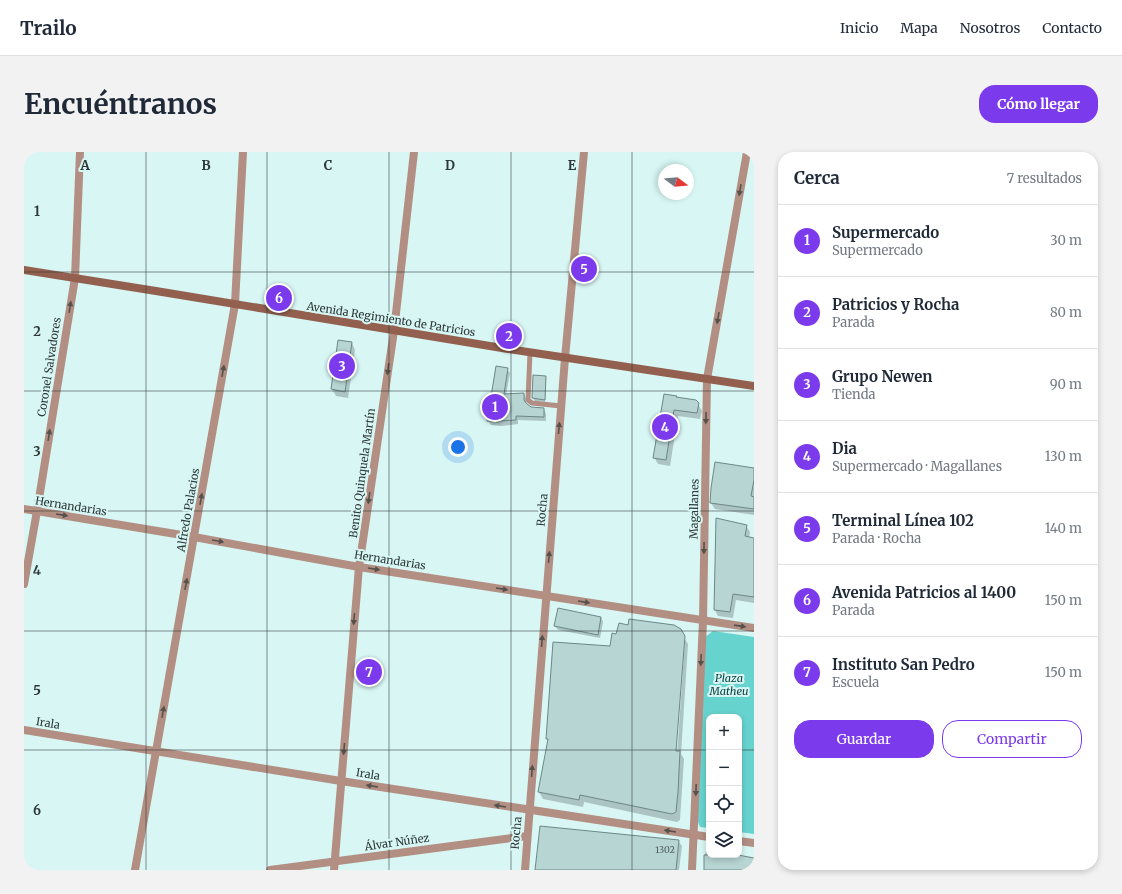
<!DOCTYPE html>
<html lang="es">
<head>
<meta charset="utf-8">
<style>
  :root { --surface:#fff; --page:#f2f2f3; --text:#1f2937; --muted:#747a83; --line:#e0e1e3; --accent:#7c3aed }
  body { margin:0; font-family:Merriweather,serif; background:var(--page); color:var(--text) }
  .controls { position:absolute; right:12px; bottom:12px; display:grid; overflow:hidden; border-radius:8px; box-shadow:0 2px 6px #0003 }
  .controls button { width:36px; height:36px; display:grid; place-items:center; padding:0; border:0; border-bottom:1px solid var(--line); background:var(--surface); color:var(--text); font:20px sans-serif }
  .compass { position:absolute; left:634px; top:12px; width:36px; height:36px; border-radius:50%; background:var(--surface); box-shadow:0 2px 6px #0003; rotate:106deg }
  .you { position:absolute; left:434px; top:295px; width:14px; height:14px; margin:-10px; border:3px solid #fff; border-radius:50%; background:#1a73e8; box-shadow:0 0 0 6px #1a73e833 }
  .badge { display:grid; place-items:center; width:26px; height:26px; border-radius:50%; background:var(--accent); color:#fff; font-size:13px; font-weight:700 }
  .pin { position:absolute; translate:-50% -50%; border:2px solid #fff; box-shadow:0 1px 4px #0006 }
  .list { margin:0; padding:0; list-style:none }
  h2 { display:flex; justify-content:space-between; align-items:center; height:52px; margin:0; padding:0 16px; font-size:17px }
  h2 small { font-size:13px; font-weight:400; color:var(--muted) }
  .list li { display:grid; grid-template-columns:26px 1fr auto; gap:12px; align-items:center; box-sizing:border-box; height:72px; padding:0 16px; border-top:1px solid var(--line) }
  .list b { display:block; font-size:15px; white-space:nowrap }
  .list p { margin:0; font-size:13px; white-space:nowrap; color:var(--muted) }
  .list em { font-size:13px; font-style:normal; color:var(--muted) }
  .actions { display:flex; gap:8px; padding:12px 16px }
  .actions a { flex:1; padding:9px 0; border:1px solid var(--accent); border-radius:16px; text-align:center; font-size:14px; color:var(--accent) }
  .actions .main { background:var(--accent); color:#fff }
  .icon { flex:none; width:22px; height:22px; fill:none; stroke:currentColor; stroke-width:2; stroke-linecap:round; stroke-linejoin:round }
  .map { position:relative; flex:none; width:730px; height:718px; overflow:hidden; border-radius:16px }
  header { display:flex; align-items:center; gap:24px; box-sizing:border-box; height:56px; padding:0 20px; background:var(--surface); border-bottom:1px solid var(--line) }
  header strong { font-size:19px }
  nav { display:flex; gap:22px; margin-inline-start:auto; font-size:14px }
  .intro { display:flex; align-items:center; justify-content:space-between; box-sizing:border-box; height:96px; padding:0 24px }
  h1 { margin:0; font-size:28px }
  .button { padding:10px 18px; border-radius:16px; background:var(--accent); color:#fff; font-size:14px; font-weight:700 }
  main { display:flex; gap:24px; padding:0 24px }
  aside { flex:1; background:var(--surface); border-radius:16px; box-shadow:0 2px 6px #0003 }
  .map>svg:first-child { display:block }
  .green { fill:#67d3cf }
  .shadow { fill:#0003 }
  .building { fill:#b7d5d3; stroke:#6c8886 }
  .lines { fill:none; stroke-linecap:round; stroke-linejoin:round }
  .lane { stroke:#b38e82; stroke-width:5 }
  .street { stroke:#b38e82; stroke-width:8 }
  .secondary { stroke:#93604f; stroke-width:8 }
  .oneway { fill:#55524e }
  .grid { fill:none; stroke:#2d3938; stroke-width:1; stroke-opacity:0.55 }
  .labels { text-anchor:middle; stroke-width:4; stroke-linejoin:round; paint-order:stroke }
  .number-label { font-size:9px; fill:#50605f }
  .street-label { font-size:11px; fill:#2d3938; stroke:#d7f6f4 }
  .park-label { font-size:11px; font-style:italic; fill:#033d3c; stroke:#d7f6f4 }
  .grid-label { font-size:13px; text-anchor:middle; font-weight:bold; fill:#2d3938; stroke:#d7f6f4; stroke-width:4; stroke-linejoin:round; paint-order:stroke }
</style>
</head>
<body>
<header>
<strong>Trailo</strong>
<nav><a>Inicio</a><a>Mapa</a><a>Nosotros</a><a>Contacto</a></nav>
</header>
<div class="intro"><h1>Encuéntranos</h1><a class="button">Cómo llegar</a></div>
<main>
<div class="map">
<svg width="730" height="718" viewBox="0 0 730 718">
  <rect width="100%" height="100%" fill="#d7f6f4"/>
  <!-- green -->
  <polygon class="green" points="689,479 730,485 730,682 715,680 715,565 685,565 685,676 676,675 673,668 681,485"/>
  <!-- shadow -->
  <g class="shadow">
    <polygon points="315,189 328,191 331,198 324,246 312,244 308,237"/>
    <polygon points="483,217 486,221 482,243 500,242 502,246 502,253 507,256 520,257 522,262 522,269 494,268 494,272 477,274 467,273 464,268"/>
    <polygon points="521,225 522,227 521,250 511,249 509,246"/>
    <polygon points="652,244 653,246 674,252 678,259 676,267 654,264 646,314 634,312 630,305"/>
    <polygon points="730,317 730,363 691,357 687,351"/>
    <polygon points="693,368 722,374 726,380 725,386 730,387 730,451 712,448 709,466 694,464 691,458"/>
    <polygon points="577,465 579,470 576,486 534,478 531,474"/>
    <polygon points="661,487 664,492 657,602 660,607 656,668 653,670 560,650 559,655 519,647 515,640 525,590 523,587 530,491 651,604 653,604"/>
    <polygon points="654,689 658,694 655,718 512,718"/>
    <polygon points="685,697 685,703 714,703 730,706 730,718 680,718 681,702 683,698"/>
  </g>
  <!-- building -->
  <g class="building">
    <polygon points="314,188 328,190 321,240 307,237"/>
    <polygon points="472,214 484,216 480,242 500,241 500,248 502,251 507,255 520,256 520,265 492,264 492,268 475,269 475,270 463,269"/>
    <polygon points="509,223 522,224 521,248 508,246"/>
    <polygon points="640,242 653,244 652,245 672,248 675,251 673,261 650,258 642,308 629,306"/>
    <polygon points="691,310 730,316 730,328 727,344 730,345 730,357 686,351 687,336"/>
    <polygon points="692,366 723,373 721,384 730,386 730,445 709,442 706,460 690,458"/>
    <polygon points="534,456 577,465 574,483 530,474"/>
    <polygon points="605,467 650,473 657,477 661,484 652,599 656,599 654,640 652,660 648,662 556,643 555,648 514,640 524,587 522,587 529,490 586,494 588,481 592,482 595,471 604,473"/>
    <polygon points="516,674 655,688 652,718 511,718"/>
    <polygon points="680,703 714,703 730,706 730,718 680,718"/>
  </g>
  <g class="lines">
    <!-- lane -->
    <polyline class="lane" points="506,201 504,248 508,251 537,254"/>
    <!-- street -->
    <g class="street">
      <polyline points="0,357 170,385 335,415 730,476"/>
      <polyline points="0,432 13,359 51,126 56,0"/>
      <polyline points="0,578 317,629 685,685"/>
      <polyline points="715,689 730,691"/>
      <polyline points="111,718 211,152 219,0"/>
      <polyline points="246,718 503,684"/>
      <polyline points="310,718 335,415 370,179 390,0"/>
      <polyline points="501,718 541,206 560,0"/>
      <polyline points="668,718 679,469 683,227 723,0"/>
    </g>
    <!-- secondary -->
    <polyline class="secondary" points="0,118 132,139 484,197 730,234"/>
  </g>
  <!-- one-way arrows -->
  <defs><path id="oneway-solid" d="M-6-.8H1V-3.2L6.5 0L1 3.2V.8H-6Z"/></defs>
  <g class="oneway">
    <use href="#oneway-solid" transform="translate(716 38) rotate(100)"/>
    <use href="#oneway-solid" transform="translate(46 155) rotate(-81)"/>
    <use href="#oneway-solid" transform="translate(694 166) rotate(100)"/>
    <use href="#oneway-solid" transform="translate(364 217) rotate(98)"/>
    <use href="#oneway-solid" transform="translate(199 219) rotate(-80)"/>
    <use href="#oneway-solid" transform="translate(682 266) rotate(91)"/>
    <use href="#oneway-solid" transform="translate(535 276) rotate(-85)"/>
    <use href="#oneway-solid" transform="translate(25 283) rotate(-81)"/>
    <use href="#oneway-solid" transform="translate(345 346) rotate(98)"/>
    <use href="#oneway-solid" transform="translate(177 347) rotate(-80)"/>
    <use href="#oneway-solid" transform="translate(38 363) rotate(9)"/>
    <use href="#oneway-solid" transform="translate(194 389) rotate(10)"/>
    <use href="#oneway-solid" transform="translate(680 396) rotate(91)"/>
    <use href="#oneway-solid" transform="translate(525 405) rotate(-85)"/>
    <use href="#oneway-solid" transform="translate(350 417) rotate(9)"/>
    <use href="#oneway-solid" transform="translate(162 432) rotate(-80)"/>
    <use href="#oneway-solid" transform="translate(478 437) rotate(9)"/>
    <use href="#oneway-solid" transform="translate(560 450) rotate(9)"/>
    <use href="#oneway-solid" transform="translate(330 467) rotate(95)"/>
    <use href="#oneway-solid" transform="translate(716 474) rotate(8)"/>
    <use href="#oneway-solid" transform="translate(518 489) rotate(-86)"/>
    <use href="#oneway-solid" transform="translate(677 508) rotate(92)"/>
    <use href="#oneway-solid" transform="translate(139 560) rotate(-80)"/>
    <use href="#oneway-solid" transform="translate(320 597) rotate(95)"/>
    <use href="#oneway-solid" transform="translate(508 619) rotate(-86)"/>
    <use href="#oneway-solid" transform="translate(348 634) rotate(-171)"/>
    <use href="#oneway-solid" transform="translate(672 638) rotate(92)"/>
    <use href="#oneway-solid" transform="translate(476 654) rotate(-171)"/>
    <use href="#oneway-solid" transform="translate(646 679) rotate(-171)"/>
  </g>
  <!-- grid -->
  <path class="grid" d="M122,0V718M243,0V718M365,0V718M487,0V718M608,0V718M0,120H730M0,239H730M0,359H730M0,479H730M0,598H685M715,598H730"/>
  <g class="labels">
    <!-- number labels -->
    <g class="number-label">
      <text x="641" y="701">1302</text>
    </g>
    <!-- street labels -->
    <g class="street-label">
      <text transform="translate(367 167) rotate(9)" y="4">Avenida Regimiento de Patricios</text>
      <text transform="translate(25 215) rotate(-81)" y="4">Coronel Salvadores</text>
      <text transform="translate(338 321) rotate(-82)" y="4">Benito Quinquela Martín</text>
      <text transform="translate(47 354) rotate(9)" y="4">Hernandarias</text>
      <text transform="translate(670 357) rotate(-89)" y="4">Magallanes</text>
      <text transform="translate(164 358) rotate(-80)" y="4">Alfredo Palacios</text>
      <text transform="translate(518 358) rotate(-85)" y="4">Rocha</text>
      <text transform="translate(366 408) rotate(9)" y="4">Hernandarias</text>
      <text transform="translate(24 571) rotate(9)" y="4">Irala</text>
      <text transform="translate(344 622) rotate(9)" y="4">Irala</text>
      <text transform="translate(492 681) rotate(-85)" y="4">Rocha</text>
      <text transform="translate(373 690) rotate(-8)" y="4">Álvar Núñez</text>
    </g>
    <!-- park labels -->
    <g class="park-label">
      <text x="705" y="530">Plaza<tspan x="705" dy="13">Matheu</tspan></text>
    </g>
  </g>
  <g class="grid-label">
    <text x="61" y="18">A</text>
    <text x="182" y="18">B</text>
    <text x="304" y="18">C</text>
    <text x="426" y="18">D</text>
    <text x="548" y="18">E</text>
    <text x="13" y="64">1</text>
    <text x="13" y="184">2</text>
    <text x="13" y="304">3</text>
    <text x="13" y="423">4</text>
    <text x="13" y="543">5</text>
    <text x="13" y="663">6</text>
  </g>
</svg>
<div class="controls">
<button>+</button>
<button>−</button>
<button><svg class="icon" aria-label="locate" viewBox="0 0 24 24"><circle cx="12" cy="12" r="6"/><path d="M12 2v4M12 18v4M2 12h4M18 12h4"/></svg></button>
<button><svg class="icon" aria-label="layers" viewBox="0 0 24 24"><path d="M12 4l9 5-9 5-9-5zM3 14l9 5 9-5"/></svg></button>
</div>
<svg class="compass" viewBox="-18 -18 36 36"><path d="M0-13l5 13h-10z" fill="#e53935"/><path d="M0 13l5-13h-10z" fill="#747a83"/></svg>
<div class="you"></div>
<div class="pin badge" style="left:471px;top:255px">1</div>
<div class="pin badge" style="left:485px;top:184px">2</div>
<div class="pin badge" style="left:318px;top:214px">3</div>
<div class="pin badge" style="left:641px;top:275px">4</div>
<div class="pin badge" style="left:560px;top:117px">5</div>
<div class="pin badge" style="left:255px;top:146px">6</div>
<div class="pin badge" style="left:345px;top:520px">7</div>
</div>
<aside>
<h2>Cerca<small>7 resultados</small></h2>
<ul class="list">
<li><span class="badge">1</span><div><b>Supermercado</b><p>Supermercado</p></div><em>30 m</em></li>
<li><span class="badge">2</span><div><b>Patricios y Rocha</b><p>Parada</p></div><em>80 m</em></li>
<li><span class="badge">3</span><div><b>Grupo Newen</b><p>Tienda</p></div><em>90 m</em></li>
<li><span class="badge">4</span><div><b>Dia</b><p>Supermercado · Magallanes</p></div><em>130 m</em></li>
<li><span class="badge">5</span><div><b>Terminal Línea 102</b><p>Parada · Rocha</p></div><em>140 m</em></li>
<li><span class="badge">6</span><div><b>Avenida Patricios al 1400</b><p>Parada</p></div><em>150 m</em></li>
<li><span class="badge">7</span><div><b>Instituto San Pedro</b><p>Escuela</p></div><em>150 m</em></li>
</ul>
<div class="actions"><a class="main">Guardar</a><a>Compartir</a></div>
</aside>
</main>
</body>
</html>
